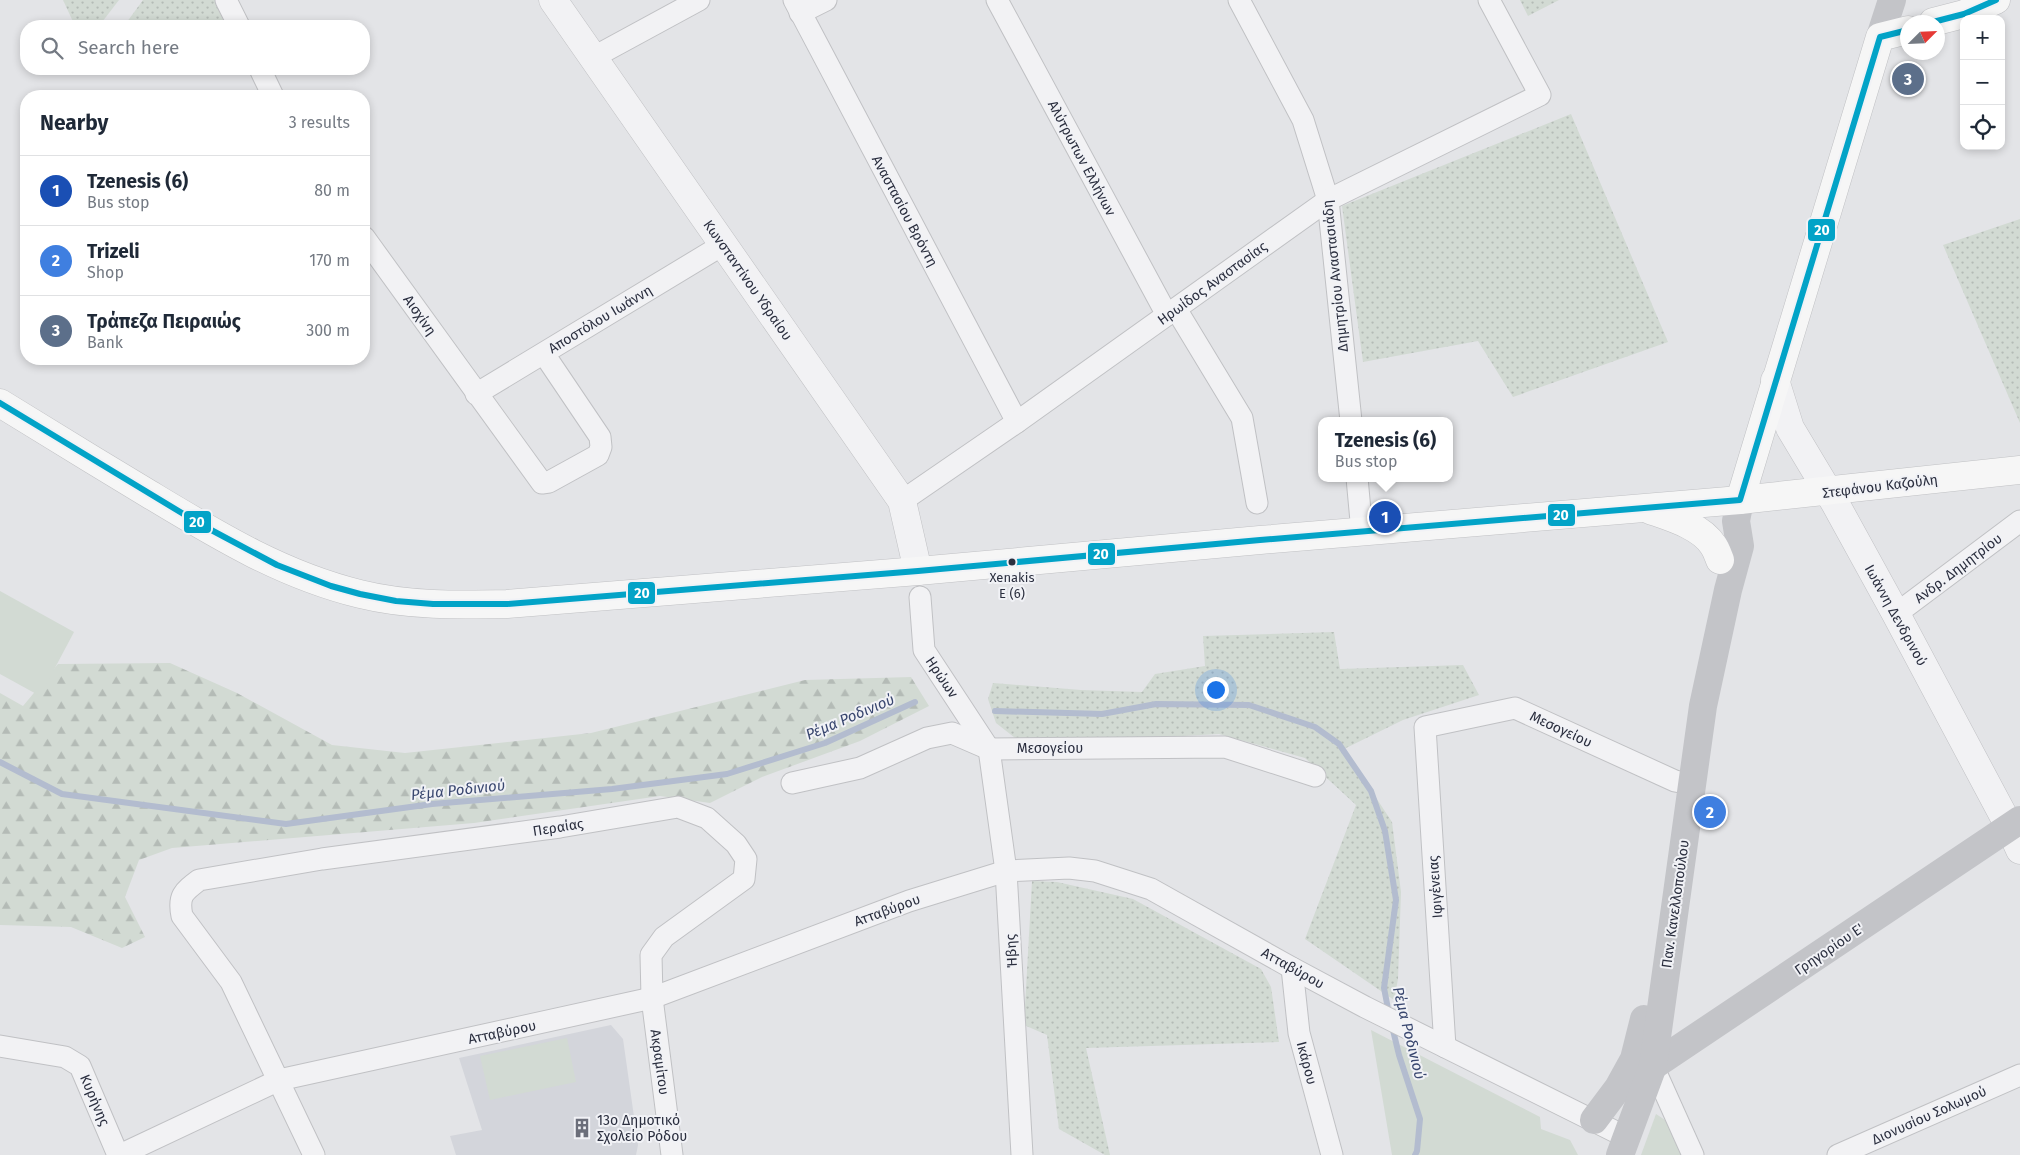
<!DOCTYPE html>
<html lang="en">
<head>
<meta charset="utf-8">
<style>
  :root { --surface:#fff; --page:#f6f6f7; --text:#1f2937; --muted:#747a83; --line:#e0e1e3; --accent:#6b6e7a }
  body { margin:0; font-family:"Fira Sans",sans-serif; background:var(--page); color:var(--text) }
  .controls { position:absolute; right:15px; top:15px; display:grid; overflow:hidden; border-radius:10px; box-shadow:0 2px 8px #0003 }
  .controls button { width:45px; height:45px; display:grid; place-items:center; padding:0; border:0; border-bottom:1px solid var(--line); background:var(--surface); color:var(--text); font:25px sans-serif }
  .compass { position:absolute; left:1900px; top:15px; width:45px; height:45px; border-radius:50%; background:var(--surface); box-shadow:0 2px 8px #0003; rotate:66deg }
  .you { position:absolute; left:1215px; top:689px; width:18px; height:18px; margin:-12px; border:4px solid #fff; border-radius:50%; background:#1a73e8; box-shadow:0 0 0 8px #1a73e833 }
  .badge { display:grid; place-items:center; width:32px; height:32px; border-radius:50%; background:var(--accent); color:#fff; font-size:16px; font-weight:700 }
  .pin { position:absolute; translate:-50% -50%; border:2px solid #fff; box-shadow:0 1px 5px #0006 }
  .popup { position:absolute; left:1318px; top:417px; width:135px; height:65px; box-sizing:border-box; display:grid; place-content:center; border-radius:10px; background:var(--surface); filter:drop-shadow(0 1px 4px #0005); font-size:16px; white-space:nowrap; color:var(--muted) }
  .popup b { font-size:19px; color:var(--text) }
  .popup::after { content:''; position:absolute; left:50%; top:100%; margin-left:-10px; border:10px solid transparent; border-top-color:var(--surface) }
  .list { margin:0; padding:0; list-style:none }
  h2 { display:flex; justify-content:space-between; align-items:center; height:65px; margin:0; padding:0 20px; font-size:21px }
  h2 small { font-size:16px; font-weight:400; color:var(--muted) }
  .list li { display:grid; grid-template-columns:32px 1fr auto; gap:15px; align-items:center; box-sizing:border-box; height:70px; padding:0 20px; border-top:1px solid var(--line) }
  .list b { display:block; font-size:19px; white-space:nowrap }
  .list p { margin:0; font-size:16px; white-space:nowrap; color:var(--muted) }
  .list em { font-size:16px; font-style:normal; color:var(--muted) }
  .icon { flex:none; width:28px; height:28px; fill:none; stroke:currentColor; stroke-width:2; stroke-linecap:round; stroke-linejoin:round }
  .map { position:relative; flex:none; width:2020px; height:1155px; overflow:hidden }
  .search { position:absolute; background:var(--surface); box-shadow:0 2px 8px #0003; left:20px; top:20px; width:350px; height:55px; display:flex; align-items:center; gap:12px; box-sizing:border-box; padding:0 18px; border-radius:20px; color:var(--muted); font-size:19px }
  .panel { position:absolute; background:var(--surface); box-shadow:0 2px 8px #0003; left:20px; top:90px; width:350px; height:275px; border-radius:20px }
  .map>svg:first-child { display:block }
  .built { fill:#d3d5db }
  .grass { fill:url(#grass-dots) }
  .forest { fill:url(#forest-firs) }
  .park { fill:#d2dad3 }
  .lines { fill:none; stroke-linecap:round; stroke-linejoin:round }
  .stream { stroke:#b3bccf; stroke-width:6 }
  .minor-casing { stroke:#c0c1c4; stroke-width:23 }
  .tertiary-casing { stroke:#c0c1c4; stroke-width:29 }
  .primary-casing { stroke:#c0c1c4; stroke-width:29 }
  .minor { stroke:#f2f2f4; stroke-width:21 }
  .tertiary { stroke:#f2f2f4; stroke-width:28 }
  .secondary { stroke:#c3c4c8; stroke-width:28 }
  .primary { stroke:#f6f6f6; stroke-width:28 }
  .bus-1-casing { stroke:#f1f2f6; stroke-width:10 }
  .bus-1 { stroke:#02a3c7; stroke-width:6 }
  .bus-dot { fill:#2b2f3f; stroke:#f1f2f6; stroke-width:2 }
  .labels { text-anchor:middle; stroke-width:4; stroke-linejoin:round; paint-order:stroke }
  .bus-label { font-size:13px; fill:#2b2f3f; stroke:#f1f2f6 }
  .street-label { font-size:14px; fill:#2b2f3f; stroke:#f1f2f6 }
  .poi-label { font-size:14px; fill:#2b2f3f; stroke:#f1f2f6; text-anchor:start }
  .water-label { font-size:15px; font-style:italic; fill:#39476f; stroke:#f1f2f6 }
  .line-badge { stroke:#f1f2f6; stroke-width:2 }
  .badge-label { font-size:14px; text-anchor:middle; font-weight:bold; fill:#fff }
</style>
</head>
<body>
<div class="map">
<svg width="2020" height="1155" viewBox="0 0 2020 1155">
  <defs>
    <pattern id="grass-dots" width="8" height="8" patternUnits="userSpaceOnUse" patternTransform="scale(1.25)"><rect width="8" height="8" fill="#d2dad3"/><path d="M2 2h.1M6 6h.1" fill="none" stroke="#b4bbb6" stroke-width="1.8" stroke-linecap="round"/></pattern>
    <pattern id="forest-firs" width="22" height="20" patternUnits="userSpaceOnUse" patternTransform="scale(1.25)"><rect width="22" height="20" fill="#d2dad3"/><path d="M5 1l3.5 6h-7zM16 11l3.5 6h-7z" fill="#b4bbb6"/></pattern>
  </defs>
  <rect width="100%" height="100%" fill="#e3e4e7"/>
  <!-- built -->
  <polygon class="built" points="611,1025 623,1039 638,1145 636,1155 456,1155 450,1136 482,1130 459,1058"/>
  <!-- grass -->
  <g class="grass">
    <polygon points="63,0 119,0 99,26 75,26"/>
    <polygon points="143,0 220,0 229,22 225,26 124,26"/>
    <polygon points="1520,0 1559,0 1528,16"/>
    <polygon points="1571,114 1668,342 1513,397 1478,341 1363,362 1342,206"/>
    <polygon points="2020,219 2020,423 1943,245"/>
    <polygon points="1334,632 1340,669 1463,665 1479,695 1403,720 1344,749 1392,822 1401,892 1398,979 1394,1000 1305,939 1356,805 1305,758 1219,734 1024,745 996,723 988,699 993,683 1081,690 1142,692 1155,674 1205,666 1203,636"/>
    <polygon points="1032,881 1057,882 1133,899 1261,969 1271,987 1279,1042 1086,1048 1110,1155 1105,1155 1059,1129 1047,1035 1024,1025"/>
  </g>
  <!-- forest -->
  <polygon class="forest" points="170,663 237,693 332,745 405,753 591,733 805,680 911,677 929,706 860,741 762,777 710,803 660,796 474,823 172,848 139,860 125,897 145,937 122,948 71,927 0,925 0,693 23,706 58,664"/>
  <!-- park -->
  <g class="park">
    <polygon points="0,591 74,632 40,696 0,674"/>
    <polygon points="1371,1030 1540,1117 1541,1129 1570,1140 1578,1155 1392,1155"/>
    <polygon points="567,1038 576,1082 490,1100 480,1056"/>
    <polygon points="1656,1114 1668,1122 1682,1155 1641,1155"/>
  </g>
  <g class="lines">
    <!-- stream -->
    <g class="stream">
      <polyline points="995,711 1102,714 1156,704 1249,705 1315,727 1339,744 1371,791 1385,831 1396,900 1384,988 1389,1014"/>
      <polyline points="0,762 62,794 286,824 432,804 612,789 727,774 825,743 915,702"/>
      <polyline points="1392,1026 1399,1055 1420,1119 1417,1151 1415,1155"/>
    </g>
    <defs>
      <g id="minor">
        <polyline points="226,0 239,26"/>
        <polyline points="794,0 1017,422"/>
        <polyline points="997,0 1167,315"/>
        <polyline points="1239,0 1303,120 1328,200 1351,421"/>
        <polyline points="800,13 826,0"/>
        <polyline points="594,57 699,0"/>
        <polyline points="260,69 273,96"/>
        <polyline points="364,237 542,483 549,482 598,455 601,447 600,437 544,354"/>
        <polyline points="1176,309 1242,418 1257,503"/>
        <polyline points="476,394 724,244"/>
        <polyline points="1357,478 1362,532"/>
        <polyline points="902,501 1017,422 1328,200 1540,95 1489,0"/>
        <polyline points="920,597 924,650 989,749 1006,871 1022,1155"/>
        <polyline points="1896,614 2020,521"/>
        <polyline points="792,783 860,768 927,738 952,733 989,749 1225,747 1315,776"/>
        <polyline points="1292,968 1299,1033 1332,1155"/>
        <polyline points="0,1046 65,1057 80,1066 118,1155"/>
        <polyline points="1445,1047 1425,727 1515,708 1675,781 1691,784"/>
        <polyline points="1653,1066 1693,1155"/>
        <polyline points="120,1155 279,1080 652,998 909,901 1006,871 1069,868 1095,871 1151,889 1292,968 1365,1007 1626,1137"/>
        <path d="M314,1155L231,982L182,916C178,896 183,892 199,880L322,859L560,827L678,807L707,818L736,844L746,859L744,879L664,937L651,955L652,998L672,1155"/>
        <polyline points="1838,1155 2020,1075"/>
      </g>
      <g id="tertiary">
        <polyline points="553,0 902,501 918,571"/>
        <polyline points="1775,380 1790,428 1835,503 1896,614 2010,828 2020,850"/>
      </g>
      <g id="primary">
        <polyline points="1933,22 1964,14 1996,0"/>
        <path d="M0,403C50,434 99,464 149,494C217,535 282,575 360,594C408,606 458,605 507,604L918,571L1260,540L1740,500L2020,470"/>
        <polyline points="1740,500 1880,37 1908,30"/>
        <path d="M1650,510C1670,517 1701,526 1713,545C1716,549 1718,555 1720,560"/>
      </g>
    </defs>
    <!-- minor casing -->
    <use href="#minor" class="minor-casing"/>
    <!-- tertiary casing -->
    <use href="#tertiary" class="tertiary-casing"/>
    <!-- primary casing -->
    <use href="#primary" class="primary-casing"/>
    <!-- minor -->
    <use href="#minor" class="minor"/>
    <!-- tertiary -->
    <use href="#tertiary" class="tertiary"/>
    <!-- secondary -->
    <g class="secondary">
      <polyline points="1880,37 1892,0"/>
      <polyline points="1653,1066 2020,820"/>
      <polyline points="1594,1120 1618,1088 1634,1059 1644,1019"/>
      <polyline points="1620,1155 1653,1066 1703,706 1728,590 1740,546 1736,521 1740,500"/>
    </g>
    <!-- primary -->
    <use href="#primary" class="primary"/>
    <defs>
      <g id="bus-1">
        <polyline points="1933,22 1964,14 1996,0"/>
        <polyline points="0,403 200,524 277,565 331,586 360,594 396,601 433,604 507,604 918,571 1260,540 1740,500 1880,37 1908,30"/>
      </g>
    </defs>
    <!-- bus-1 casing -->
    <use href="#bus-1" class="bus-1-casing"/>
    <!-- bus-1 -->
    <use href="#bus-1" class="bus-1"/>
  </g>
  <!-- icons -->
  <defs>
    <symbol id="building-bare" viewBox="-9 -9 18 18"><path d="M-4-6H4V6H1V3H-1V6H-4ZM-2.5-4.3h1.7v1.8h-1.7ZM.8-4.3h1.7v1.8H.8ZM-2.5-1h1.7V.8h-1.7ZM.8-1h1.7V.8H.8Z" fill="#6b6e7a" stroke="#f1f2f6" stroke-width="2.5" paint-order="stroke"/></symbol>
  </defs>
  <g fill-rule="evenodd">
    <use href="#building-bare" x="568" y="1114" width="28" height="28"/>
  </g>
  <!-- markers -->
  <circle class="bus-dot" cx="1012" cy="562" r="4.5"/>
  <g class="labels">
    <!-- bus labels -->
    <g class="bus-label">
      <text x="1012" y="582">Xenakis<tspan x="1012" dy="16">E (6)</tspan></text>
    </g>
    <!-- street labels -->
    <g class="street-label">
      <text transform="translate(1082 158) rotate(62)" y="5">Αλύτρωτων Ελλήνων</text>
      <text transform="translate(905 211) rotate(62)" y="5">Αναστασίου Βρόντη</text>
      <text transform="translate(1335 276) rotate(-96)" y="5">Δημητρίου Αναστασιάδη</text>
      <text transform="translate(748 280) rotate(55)" y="5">Κωνσταντίνου Υδραίου</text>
      <text transform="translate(1212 283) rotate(-36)" y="5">Ηρωίδος Αναστασίας</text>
      <text transform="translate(420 315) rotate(55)" y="5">Αισχίνη</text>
      <text transform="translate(600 319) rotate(-31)" y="5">Αποστόλου Ιωάννη</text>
      <text transform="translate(1880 486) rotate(-7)" y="5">Στεφάνου Καζούλη</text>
      <text transform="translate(1958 568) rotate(-37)" y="5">Ανδρ. Δημητρίου</text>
      <text transform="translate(1896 615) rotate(61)" y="5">Ιωάννη Δενδρινού</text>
      <text transform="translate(942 677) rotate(56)" y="5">Ηρώων</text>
      <text transform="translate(1561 729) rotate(25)" y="5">Μεσογείου</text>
      <text x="1050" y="753">Μεσογείου</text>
      <text transform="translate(558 827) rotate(-9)" y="5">Περαίας</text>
      <text transform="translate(1435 887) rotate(-94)" y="5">Ιφιγένειας</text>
      <text transform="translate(1675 904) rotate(-82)" y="5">Παν. Κανελλοπούλου</text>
      <text transform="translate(887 910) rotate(-20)" y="5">Ατταβύρου</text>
      <text transform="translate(1829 949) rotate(-34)" y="5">Γρηγορίου Ε'</text>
      <text transform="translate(1011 951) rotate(-93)" y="5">Ήβης</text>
      <text transform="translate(1293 968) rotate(29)" y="5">Ατταβύρου</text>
      <text transform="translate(502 1032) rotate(-12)" y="5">Ατταβύρου</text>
      <text transform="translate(660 1062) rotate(82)" y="5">Ακραμίτου</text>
      <text transform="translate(1307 1063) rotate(75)" y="5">Ικάρου</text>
      <text transform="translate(95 1100) rotate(67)" y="5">Κυρήνης</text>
      <text transform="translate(1929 1115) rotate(-24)" y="5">Διονυσίου Σολωμού</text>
    </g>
    <!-- poi labels -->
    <g class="poi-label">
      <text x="597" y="1125">13ο Δημοτικό<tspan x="597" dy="16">Σχολείο Ρόδου</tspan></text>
    </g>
    <!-- water labels -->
    <g class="water-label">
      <text transform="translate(850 717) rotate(-23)" y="5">Ρέμα Ροδινιού</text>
      <text transform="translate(458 790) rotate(-6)" y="5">Ρέμα Ροδινιού</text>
      <text transform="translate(1409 1033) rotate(76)" y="5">Ρέμα Ροδινιού</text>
    </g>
  </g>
  <g class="line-badge">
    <rect x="1807" y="218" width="29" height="24" rx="5" fill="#02a3c7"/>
    <rect x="1547" y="503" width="29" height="24" rx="5" fill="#02a3c7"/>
    <rect x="183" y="510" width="29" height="24" rx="5" fill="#02a3c7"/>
    <rect x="1087" y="542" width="29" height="24" rx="5" fill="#02a3c7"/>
    <rect x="627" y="581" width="29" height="24" rx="5" fill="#02a3c7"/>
  </g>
  <g class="badge-label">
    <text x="1822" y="235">20</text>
    <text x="1561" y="520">20</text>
    <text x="197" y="527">20</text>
    <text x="1101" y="559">20</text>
    <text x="642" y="598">20</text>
  </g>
</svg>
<div class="controls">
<button>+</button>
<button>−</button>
<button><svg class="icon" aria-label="locate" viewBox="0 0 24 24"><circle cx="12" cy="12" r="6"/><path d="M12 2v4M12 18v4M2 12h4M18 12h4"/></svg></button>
</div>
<svg class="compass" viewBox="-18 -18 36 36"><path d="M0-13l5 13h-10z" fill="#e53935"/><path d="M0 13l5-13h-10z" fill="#747a83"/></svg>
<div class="you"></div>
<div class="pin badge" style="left:1385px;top:517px;background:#1a4fb4">1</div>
<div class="popup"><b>Tzenesis (6)</b>Bus stop</div>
<div class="pin badge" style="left:1710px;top:812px;background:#3f7fe0">2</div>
<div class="pin badge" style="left:1908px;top:79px;background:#5c6f8a">3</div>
<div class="search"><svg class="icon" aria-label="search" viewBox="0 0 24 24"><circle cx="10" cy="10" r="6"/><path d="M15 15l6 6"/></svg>Search here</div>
<section class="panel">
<h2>Nearby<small>3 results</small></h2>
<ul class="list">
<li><span class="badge" style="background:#1a4fb4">1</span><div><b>Tzenesis (6)</b><p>Bus stop</p></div><em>80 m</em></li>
<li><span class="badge" style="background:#3f7fe0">2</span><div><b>Trizeli</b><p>Shop</p></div><em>170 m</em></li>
<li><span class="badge" style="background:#5c6f8a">3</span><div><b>Τράπεζα Πειραιώς</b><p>Bank</p></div><em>300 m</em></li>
</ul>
</section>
</div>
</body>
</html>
